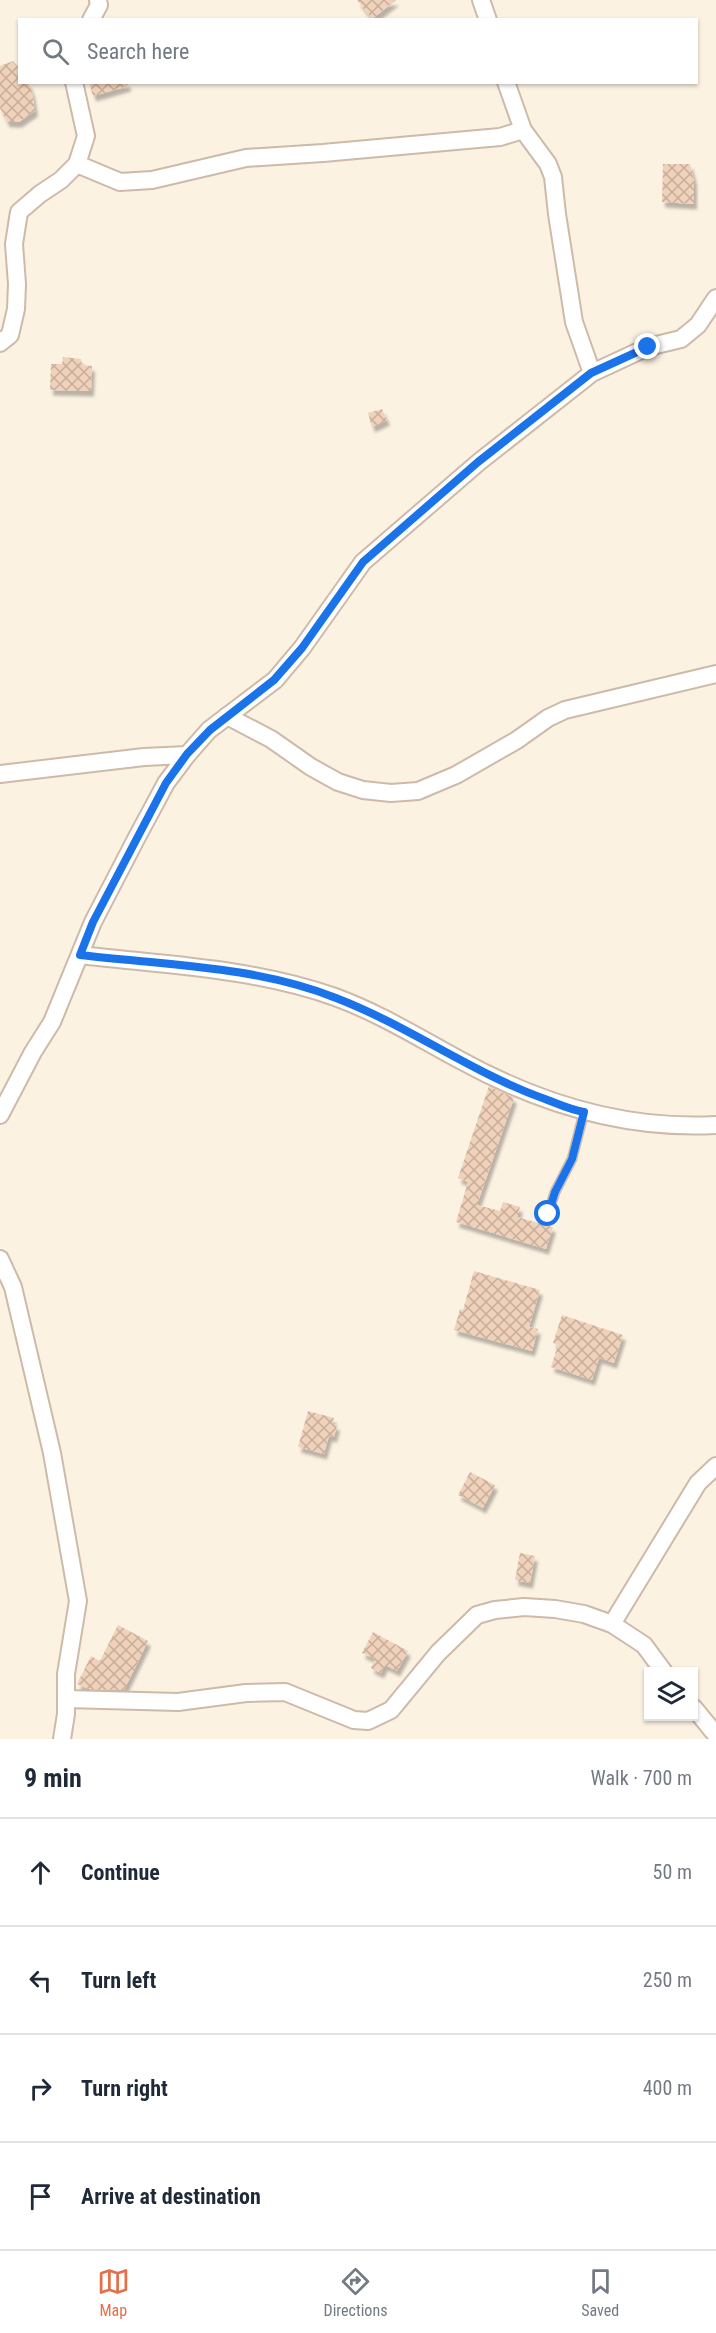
<!DOCTYPE html>
<html lang="en">
<head>
<meta charset="utf-8">
<style>
  :root { --surface:#fff; --page:#f2f2f3; --text:#1f2937; --muted:#747a83; --line:#e0e1e3; --accent:#e3704a }
  body { margin:0; font-family:"Roboto Condensed",sans-serif; background:var(--page); color:var(--text) }
  .controls { position:absolute; right:18px; bottom:18px; display:grid; overflow:hidden; border-radius:0px; box-shadow:0 2px 4px #0004 }
  .controls button { width:54px; height:54px; display:grid; place-items:center; padding:0; border:0; border-bottom:2px solid var(--line); background:var(--surface); color:var(--text); font:30px sans-serif }
  .stop { position:absolute; width:18px; height:18px; margin:-14px; border:4px solid #1a73e8; border-radius:50%; background:#fff }
  .stop.end { background:#1a73e8; border-color:#fff; box-shadow:0 2px 6px #0008 }
  .list { margin:0; padding:0; list-style:none }
  h2 { display:flex; justify-content:space-between; align-items:center; height:78px; margin:0; padding:0 24px; font-size:26px }
  h2 small { font-size:20px; font-weight:400; color:var(--muted) }
  .list li { display:grid; grid-template-columns:39px 1fr auto; gap:18px; align-items:center; box-sizing:border-box; height:108px; padding:0 24px; border-top:2px solid var(--line) }
  .list b { display:block; font-size:22px; white-space:nowrap }
  .list em { font-size:20px; font-style:normal; color:var(--muted) }
  .icon { flex:none; width:33px; height:33px; fill:none; stroke:currentColor; stroke-width:2; stroke-linecap:round; stroke-linejoin:round }
  .map { position:relative; flex:none; width:716px; height:1739px; overflow:hidden }
  .search { position:absolute; background:var(--surface); box-shadow:0 2px 4px #0004; left:18px; right:18px; top:18px; height:66px; display:flex; align-items:center; gap:15px; box-sizing:border-box; padding:0 21px; border-radius:0px; color:var(--muted); font-size:22px }
  .sheet { height:510px; background:var(--surface) }
  nav { display:flex; justify-content:space-around; align-items:center; box-sizing:border-box; height:84px; border-top:2px solid var(--line); background:var(--surface); font-size:16px; color:var(--muted) }
  nav a { display:grid; justify-items:center; gap:3px }
  nav .on { color:var(--accent) }
  .map>svg:first-child { display:block }
  .building { fill:url(#building-cross-hatch); filter:url(#shadow) }
  .lines { fill:none; stroke-linecap:round; stroke-linejoin:round }
  .service-casing { stroke:#cdbaa9; stroke-width:11 }
  .minor-casing { stroke:#cdbaa9; stroke-width:20 }
  .service { stroke:#fff; stroke-width:8 }
  .minor { stroke:#fff; stroke-width:16 }
  .route { stroke:#1a73e8; stroke-width:8 }
</style>
</head>
<body>
<div class="map">
<svg width="716" height="1739" viewBox="0 0 716 1739">
  <defs>
    <pattern id="building-cross-hatch" width="8" height="8" patternUnits="userSpaceOnUse" patternTransform="scale(1.5)"><rect width="8" height="8" fill="#f0d2bb"/><path d="M0 0l8 8M0 8l8-8" fill="none" stroke="#c7ad9a"/></pattern>
    <filter id="shadow"><feDropShadow dx="3" dy="5.5" stdDeviation="1.5" flood-color="#0004"/></filter>
  </defs>
  <rect width="100%" height="100%" fill="#fcf2e2"/>
  <!-- building -->
  <g class="building">
    <polygon points="357,0 396,0 372,19"/>
    <polygon points="13,61 20,69 20,82 28,82 32,92 35,111 19,122 7,122 0,108 0,66"/>
    <polygon points="89,82 128,82 128,86 93,96"/>
    <polygon points="663,164 690,164 694,180 694,204 662,202"/>
    <polygon points="63,357 81,359 82,365 92,366 91,391 50,390 51,364 62,364"/>
    <polygon points="382,409 387,420 372,427 368,413"/>
    <polygon points="489,1086 514,1098 477,1205 500,1211 503,1202 520,1207 517,1217 553,1227 546,1249 456,1222 468,1182 458,1178"/>
    <polygon points="474,1271 540,1290 529,1327 538,1329 532,1351 454,1330 460,1309 463,1310"/>
    <polygon points="562,1315 623,1335 614,1363 599,1358 592,1380 551,1367 558,1345 553,1343"/>
    <polygon points="308,1411 334,1418 332,1424 337,1425 334,1437 329,1436 324,1454 298,1447"/>
    <polygon points="470,1472 495,1485 483,1508 458,1495"/>
    <polygon points="520,1553 535,1556 530,1583 515,1580"/>
    <polygon points="118,1625 148,1641 124,1690 88,1689 77,1684 91,1656 100,1661"/>
    <polygon points="373,1632 408,1651 397,1671 385,1665 381,1673 371,1668 375,1659 362,1653"/>
  </g>
  <g class="lines">
    <defs>
      <polyline id="service" points="548,1214 555,1192 572,1159 584,1112"/>
      <g id="minor">
        <polyline points="481,0 488,20"/>
        <polyline points="91,20 99,5 98,0"/>
        <polyline points="506,82 523,130 548,164 553,177 557,214 574,322 592,373"/>
        <polyline points="77,164 120,182 152,180 246,158 323,153 500,137 523,130"/>
        <polyline points="0,343 10,335 16,309 17,284 14,244 19,212 40,194 61,180 77,164 86,136 74,82"/>
        <polyline points="227,716 271,739 311,767 338,782 363,790 391,793 418,791 456,775 517,740 548,718 565,710 716,674"/>
        <polyline points="0,774 144,757 187,755"/>
        <path d="M80,955C165,965 253,968 335,997C379,1013 419,1038 460,1060C538,1103 626,1130 716,1125"/>
        <polyline points="0,1115 33,1052 52,1022 93,922 136,839 166,783 187,755 209,730 275,680 302,648 363,562 479,462 592,373 648,347 681,339 698,325 716,298"/>
        <polyline points="0,1259 13,1287 52,1453 78,1601 66,1674 66,1714 62,1739"/>
        <polyline points="612,1624 698,1483 716,1466"/>
        <polyline points="66,1699 178,1702 246,1693 285,1692 354,1720 368,1721 391,1710 438,1653 477,1615 495,1610 524,1607 555,1609 584,1614 612,1624 644,1645 664,1672"/>
        <polyline points="694,1708 716,1735"/>
      </g>
    </defs>
    <!-- service casing -->
    <use href="#service" class="service-casing"/>
    <!-- minor casing -->
    <use href="#minor" class="minor-casing"/>
    <!-- service -->
    <use href="#service" class="service"/>
    <!-- minor -->
    <use href="#minor" class="minor"/>
  </g>
  <g class="lines">
    <!-- route -->
    <path class="route" d="M548,1214L555,1192L572,1159L584,1112C571,1110 558,1104 545,1099C472,1073 409,1026 336,998C256,966 165,965 80,955L93,922L166,783L187,754L210,730L274,680L302,648L363,562L478,462L591,373L648,347"/>
  </g>
</svg>
<div class="controls">
<button><svg class="icon" aria-label="layers" viewBox="0 0 24 24"><path d="M12 4l9 5-9 5-9-5zM3 14l9 5 9-5"/></svg></button>
</div>
<div class="stop" style="left:548px;top:1214px"></div>
<div class="stop end" style="left:648px;top:347px"></div>
<div class="search"><svg class="icon" aria-label="search" viewBox="0 0 24 24"><circle cx="10" cy="10" r="6"/><path d="M15 15l6 6"/></svg>Search here</div>
</div>
<section class="sheet">
<h2>9 min<small>Walk · 700 m</small></h2>
<ul class="list">
<li><svg class="icon" aria-label="ahead" viewBox="0 0 24 24"><path d="M12 20V5M6 11l6-6 6 6"/></svg><div><b>Continue</b></div><em>50 m</em></li>
<li><svg class="icon" aria-label="left" viewBox="0 0 24 24"><path d="M17 20v-9H6M10 6l-5 5 5 5"/></svg><div><b>Turn left</b></div><em>250 m</em></li>
<li><svg class="icon" aria-label="right" viewBox="0 0 24 24"><path d="M7 20v-9h11M14 6l5 5-5 5"/></svg><div><b>Turn right</b></div><em>400 m</em></li>
<li><svg class="icon" aria-label="arrive" viewBox="0 0 24 24"><path d="M6 21V4h12l-3 4 3 4H6"/></svg><div><b>Arrive at destination</b></div></li>
</ul>
</section>
<nav>
<a class="on"><svg class="icon" aria-label="map" viewBox="0 0 24 24"><path d="M3 6l6-2 6 2 6-2v14l-6 2-6-2-6 2zM9 4v14M15 6v14"/></svg>Map</a>
<a><svg class="icon" aria-label="directions" viewBox="0 0 24 24"><path d="M12 3l9 9-9 9-9-9zM9 14v-3h6M13 9l2 2-2 2"/></svg>Directions</a>
<a><svg class="icon" aria-label="saved" viewBox="0 0 24 24"><path d="M7 4h10v16l-5-4-5 4z"/></svg>Saved</a>
</nav>
</body>
</html>
